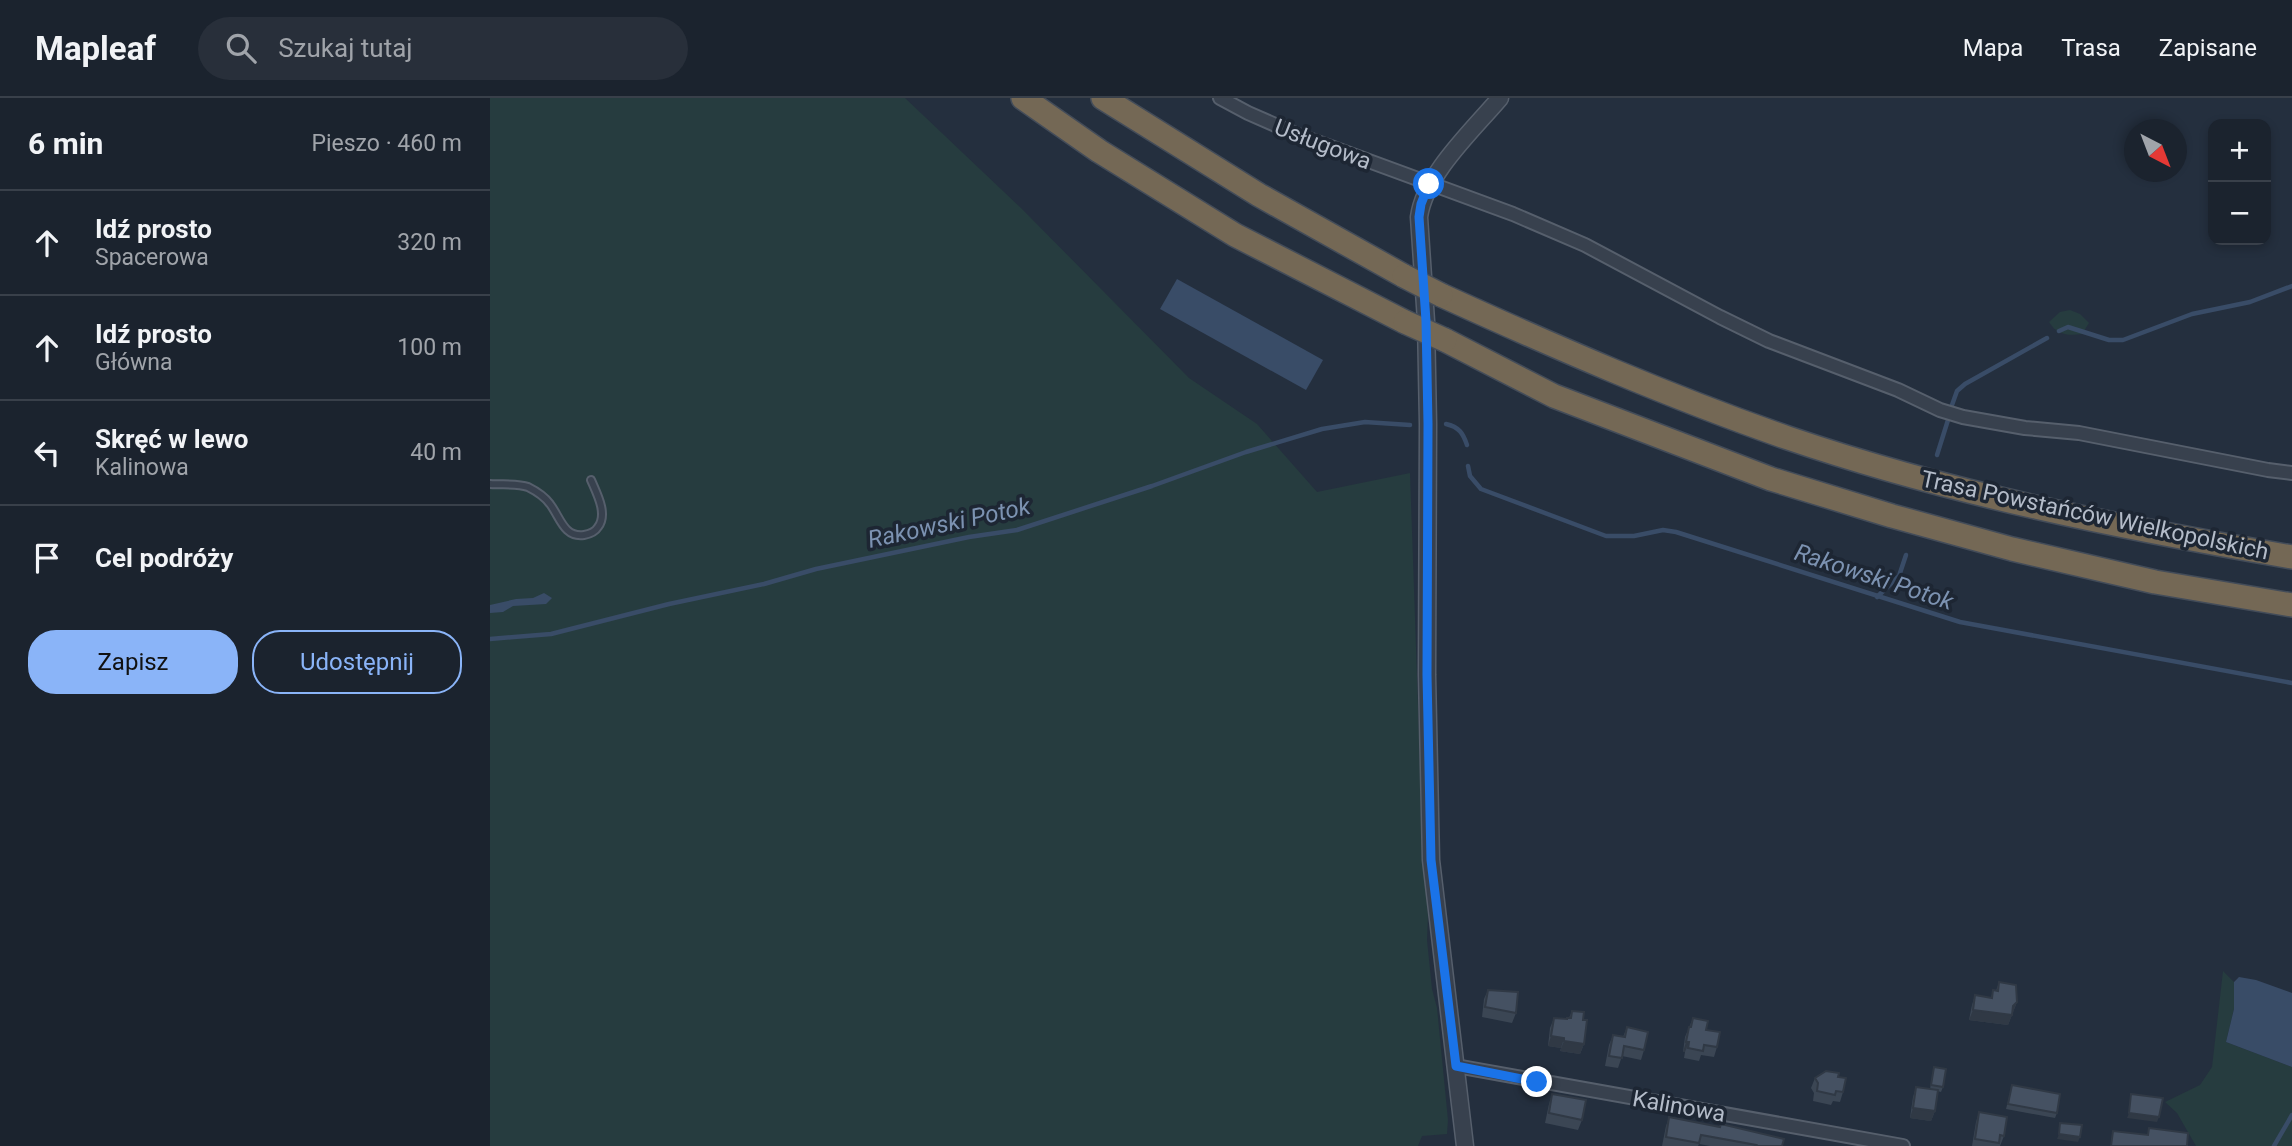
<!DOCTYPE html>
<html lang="pl">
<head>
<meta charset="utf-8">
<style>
  :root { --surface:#1b232e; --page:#282f3a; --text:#f1f3f6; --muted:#a0a4aa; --line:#39404a; --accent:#8ab4f8 }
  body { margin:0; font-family:Roboto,sans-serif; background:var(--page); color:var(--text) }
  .controls { position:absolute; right:21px; top:21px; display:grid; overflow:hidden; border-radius:14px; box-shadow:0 4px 10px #0003 }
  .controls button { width:63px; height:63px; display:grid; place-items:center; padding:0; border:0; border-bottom:2px solid var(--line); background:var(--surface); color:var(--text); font:35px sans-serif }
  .compass { position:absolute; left:1634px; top:21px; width:63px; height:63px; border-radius:50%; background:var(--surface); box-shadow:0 4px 10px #0003; rotate:138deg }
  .stop { position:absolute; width:21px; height:21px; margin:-16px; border:5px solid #1a73e8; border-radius:50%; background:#fff }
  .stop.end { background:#1a73e8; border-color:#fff; box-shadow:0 2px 7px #0008 }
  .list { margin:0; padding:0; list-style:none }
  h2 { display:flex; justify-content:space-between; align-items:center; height:91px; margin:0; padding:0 28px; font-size:30px }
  h2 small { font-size:23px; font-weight:400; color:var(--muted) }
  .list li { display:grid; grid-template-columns:46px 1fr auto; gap:21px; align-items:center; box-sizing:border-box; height:105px; padding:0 28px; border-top:2px solid var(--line) }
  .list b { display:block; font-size:26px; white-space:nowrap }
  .list p { margin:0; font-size:23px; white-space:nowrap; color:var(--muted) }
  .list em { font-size:23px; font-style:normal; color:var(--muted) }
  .actions { display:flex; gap:14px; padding:21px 28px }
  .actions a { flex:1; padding:16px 0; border:2px solid var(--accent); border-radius:28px; text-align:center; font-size:24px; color:var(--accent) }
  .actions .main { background:var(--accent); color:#111 }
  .icon { flex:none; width:38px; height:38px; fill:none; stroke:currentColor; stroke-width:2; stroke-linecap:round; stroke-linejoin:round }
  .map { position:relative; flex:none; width:1802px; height:1048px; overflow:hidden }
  header { display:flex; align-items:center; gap:42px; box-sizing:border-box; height:98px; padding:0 35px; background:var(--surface); border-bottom:2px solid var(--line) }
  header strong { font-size:33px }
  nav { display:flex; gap:38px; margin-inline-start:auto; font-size:24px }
  .search { width:490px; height:63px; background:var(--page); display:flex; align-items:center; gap:18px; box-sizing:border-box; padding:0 24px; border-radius:38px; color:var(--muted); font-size:26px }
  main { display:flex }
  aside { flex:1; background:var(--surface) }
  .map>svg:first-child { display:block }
  .green { fill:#263c3f }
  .water { fill:#394c67 }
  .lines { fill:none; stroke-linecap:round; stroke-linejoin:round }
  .stream { stroke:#394c67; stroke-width:4.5 }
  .service-casing { stroke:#565f6c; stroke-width:10 }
  .minor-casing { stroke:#565f6c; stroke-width:16 }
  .tertiary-casing { stroke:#565f6c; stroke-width:19 }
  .motorway-casing { stroke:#434c59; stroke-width:26 }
  .service { stroke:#38414e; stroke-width:6 }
  .minor { stroke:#38414e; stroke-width:12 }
  .tertiary { stroke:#38414e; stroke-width:16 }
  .motorway { stroke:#746855; stroke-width:23 }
  .motorway-bridge-casing { stroke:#434c59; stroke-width:26; stroke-linecap:butt }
  .motorway-bridge { stroke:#746855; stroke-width:23 }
  .wall { fill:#3b4654 }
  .shaded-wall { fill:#303945 }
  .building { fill:#455162; stroke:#303945; stroke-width:2 }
  .route { stroke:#1a73e8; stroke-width:9 }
  .labels { text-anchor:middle; stroke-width:7; stroke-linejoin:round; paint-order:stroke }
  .street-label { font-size:23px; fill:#b4bcc9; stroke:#1d2633 }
  .water-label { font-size:24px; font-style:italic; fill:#7c92b1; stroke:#1d2633 }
</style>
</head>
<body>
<header>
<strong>Mapleaf</strong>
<div class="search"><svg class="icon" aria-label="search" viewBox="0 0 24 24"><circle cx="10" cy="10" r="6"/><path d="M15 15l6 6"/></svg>Szukaj tutaj</div>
<nav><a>Mapa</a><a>Trasa</a><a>Zapisane</a></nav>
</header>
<main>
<aside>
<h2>6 min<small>Pieszo · 460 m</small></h2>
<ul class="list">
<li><svg class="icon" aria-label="ahead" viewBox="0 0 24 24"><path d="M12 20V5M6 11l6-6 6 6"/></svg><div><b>Idź prosto</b><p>Spacerowa</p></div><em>320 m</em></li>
<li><svg class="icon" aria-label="ahead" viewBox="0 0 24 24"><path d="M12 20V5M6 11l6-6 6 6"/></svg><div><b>Idź prosto</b><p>Główna</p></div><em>100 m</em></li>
<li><svg class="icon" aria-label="left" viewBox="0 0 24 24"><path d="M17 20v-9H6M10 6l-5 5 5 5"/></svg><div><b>Skręć w lewo</b><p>Kalinowa</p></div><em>40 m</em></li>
<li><svg class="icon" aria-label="arrive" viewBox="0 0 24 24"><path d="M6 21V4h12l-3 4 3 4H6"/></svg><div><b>Cel podróży</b></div></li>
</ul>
<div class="actions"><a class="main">Zapisz</a><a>Udostępnij</a></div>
</aside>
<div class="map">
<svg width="1802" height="1048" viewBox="0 0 1802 1048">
  <rect width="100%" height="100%" fill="#242f3e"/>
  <!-- green -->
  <g class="green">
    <polygon points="0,0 415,0 531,110 699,280 767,326 827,394 920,375 931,695 938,818 937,842 942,891 947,910 958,1022 957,1036 932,1038 928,1048 0,1048"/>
    <path d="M1580,212L1590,216L1599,225L1592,236C1578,238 1567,237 1559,224L1570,214Z"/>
    <polygon points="1733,873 1744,884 1744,911 1736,944 1802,969 1802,1048 1706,1048 1687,1015 1675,1004 1710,987 1722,969"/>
  </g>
  <!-- water -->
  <g class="water">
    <polygon points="687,181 833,262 816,292 670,211"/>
    <polygon points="54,495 62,500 56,506 23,508 13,514 0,515 0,507 26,501 43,500"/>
    <polygon points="1749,879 1766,882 1802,895 1802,969 1736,944 1744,911 1744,884"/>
  </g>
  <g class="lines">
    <!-- stream -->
    <g class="stream">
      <polyline points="1569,233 1578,229 1619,242 1633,242 1702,216 1760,204 1802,188"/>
      <polyline points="1462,307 1467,293 1475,286 1557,240"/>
      <path d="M956,326C969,329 973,335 977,347"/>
      <polyline points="1447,357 1458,322"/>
      <polyline points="978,368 980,378 991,391 1116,438 1144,438 1173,432 1186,434 1470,524 1802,585"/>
      <polyline points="1387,499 1409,478 1416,457"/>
      <polyline points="0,541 61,536 179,506 274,486 326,471 479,439 527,432 662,388 756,354 832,331 875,324 920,327"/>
      <polyline points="1784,1048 1802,1017"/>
    </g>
    <defs>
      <path id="service" d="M0,386C12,387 28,385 38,389C46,393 55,399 60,406C70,419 74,440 94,437C100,436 105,434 108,429C118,416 107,396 101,382"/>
      <g id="minor">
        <polyline points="730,0 758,15 808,37 1023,116 1095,147 1230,219 1279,243 1408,292 1450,312 1473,319 1535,330 1589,335 1778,372 1802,375"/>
        <polyline points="966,968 1413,1048"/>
      </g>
      <path id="tertiary" d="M975,1048L941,762L937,577L938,326L936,223L929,119C935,76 982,33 1010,0"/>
      <g id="motorway">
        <polyline points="533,0 609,53 745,137 915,224"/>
        <polyline points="613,0 769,97 914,178"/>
        <path d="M951,197C1065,249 1180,299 1298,340C1462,396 1632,430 1802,459"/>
        <polyline points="955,242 1064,298 1281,381 1402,418 1522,451 1665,484 1802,507"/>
      </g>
    </defs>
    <!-- service casing -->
    <use href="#service" class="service-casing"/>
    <!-- minor casing -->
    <use href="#minor" class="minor-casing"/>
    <!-- tertiary casing -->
    <use href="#tertiary" class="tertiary-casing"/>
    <!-- motorway casing -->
    <use href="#motorway" class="motorway-casing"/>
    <!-- service -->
    <use href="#service" class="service"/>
    <!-- minor -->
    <use href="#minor" class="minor"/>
    <!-- tertiary -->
    <use href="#tertiary" class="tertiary"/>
    <!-- motorway -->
    <use href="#motorway" class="motorway"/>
    <defs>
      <g id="motorway-bridge">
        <polyline points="914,178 951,197"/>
        <polyline points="915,224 955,242"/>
      </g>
    </defs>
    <!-- motorway-bridge casing -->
    <use href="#motorway-bridge" class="motorway-bridge-casing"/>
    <!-- motorway-bridge -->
    <use href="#motorway-bridge" class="motorway-bridge"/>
  </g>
  <!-- wall -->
  <g class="wall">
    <polygon points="1509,884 1527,904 1518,927 1479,922 1482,907 1485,897 1501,900 1503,892 1506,893"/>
    <polygon points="998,892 1026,915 1022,925 992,919 994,901"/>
    <polygon points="1082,913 1093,922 1094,946 1090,956 1070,953 1071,950 1058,948 1060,930 1064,920 1076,921 1079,920"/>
    <polygon points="1203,920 1216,932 1227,949 1224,959 1211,957 1209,963 1194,960 1195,954 1193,954 1195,939"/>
    <polygon points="1137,929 1154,952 1151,962 1132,958 1128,970 1115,968 1119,947 1123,937 1133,939"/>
    <polygon points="1444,969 1453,989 1451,994 1447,993 1445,1013 1441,1023 1420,1020 1423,999 1426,989 1440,991"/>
    <polygon points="1348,979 1353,994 1350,1004 1343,1003 1341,1007 1323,1003 1324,995 1321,990 1325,980"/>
    <polygon points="1522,987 1567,1015 1565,1020 1516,1011"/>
    <polygon points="1062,996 1092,1022 1088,1032 1055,1025 1059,1006"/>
    <polygon points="1489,1014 1514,1038 1510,1048 1482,1048 1486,1024"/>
    <polygon points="1179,1019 1292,1048 1220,1048 1209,1046 1208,1048 1172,1048 1176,1028"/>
  </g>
  <!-- shaded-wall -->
  <g class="shaded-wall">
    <polygon points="1527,904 1523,914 1520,917 1522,917 1518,927 1479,922 1483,912 1523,908"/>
    <polygon points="1061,938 1074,940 1071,950 1058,948"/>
    <polygon points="1074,943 1094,946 1090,956 1070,953"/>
    <polygon points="1196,944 1199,944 1195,954 1193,954"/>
    <polygon points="1423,1010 1445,1013 1441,1023 1420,1020"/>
    <polygon points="1639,1015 1669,1019 1667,1024 1637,1020"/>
    <polygon points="1569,1036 1590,1039 1588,1044 1567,1041"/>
  </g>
  <!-- building -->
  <g class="building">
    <polygon points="1509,884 1526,887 1527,904 1523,908 1522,917 1483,912 1485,897 1502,900 1503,892 1508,893"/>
    <polygon points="998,892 1028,894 1026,915 995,909"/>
    <polygon points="1082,913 1094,914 1093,922 1097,922 1094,946 1074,943 1074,940 1061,938 1064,920 1077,921 1077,920 1081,920"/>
    <polygon points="1203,920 1218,923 1216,932 1230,934 1227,949 1214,947 1213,953 1198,950 1199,944 1196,944 1199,929 1201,929"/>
    <polygon points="1137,929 1158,934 1154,952 1134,948 1132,960 1119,958 1123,937 1135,939"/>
    <polygon points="1444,969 1456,971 1453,989 1441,987"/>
    <polygon points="1336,973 1349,975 1348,979 1356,980 1353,994 1346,993 1345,997 1327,993 1328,985 1325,980"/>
    <polygon points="1522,987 1570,996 1567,1015 1518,1006"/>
    <polygon points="1426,989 1448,992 1445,1013 1423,1010"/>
    <polygon points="1062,996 1096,1002 1092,1022 1059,1015"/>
    <polygon points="1641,996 1673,1000 1669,1019 1639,1015"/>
    <polygon points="1489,1014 1517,1019 1514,1038 1510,1037 1509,1045 1485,1041"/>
    <polygon points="1179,1019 1230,1029 1231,1026 1294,1041 1292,1048 1265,1048 1266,1047 1211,1037 1209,1045 1176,1039"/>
    <polygon points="1570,1025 1592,1027 1590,1039 1569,1036"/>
    <polygon points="1659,1030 1698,1035 1697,1048 1621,1048 1623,1033 1658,1037"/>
  </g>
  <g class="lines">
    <!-- route -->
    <polyline class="route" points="939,86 931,106 929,119 936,223 938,326 937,577 941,762 966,968 1047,984"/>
  </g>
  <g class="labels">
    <!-- street labels -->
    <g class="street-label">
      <text transform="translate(833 46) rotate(21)" y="8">Usługowa</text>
      <text transform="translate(1605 417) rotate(12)" y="8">Trasa Powstańców Wielkopolskich</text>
      <text transform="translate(1189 1008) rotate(10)" y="8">Kalinowa</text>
    </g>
    <!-- water labels -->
    <g class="water-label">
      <text transform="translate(459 425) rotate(-12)" y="8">Rakowski Potok</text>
      <text transform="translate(1384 479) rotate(18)" y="8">Rakowski Potok</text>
    </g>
  </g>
</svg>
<div class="controls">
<button>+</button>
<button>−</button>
</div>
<svg class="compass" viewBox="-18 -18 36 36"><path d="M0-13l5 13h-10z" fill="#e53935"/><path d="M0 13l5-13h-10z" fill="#a0a4aa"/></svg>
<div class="stop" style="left:939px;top:86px"></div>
<div class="stop end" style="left:1047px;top:984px"></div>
</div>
</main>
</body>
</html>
